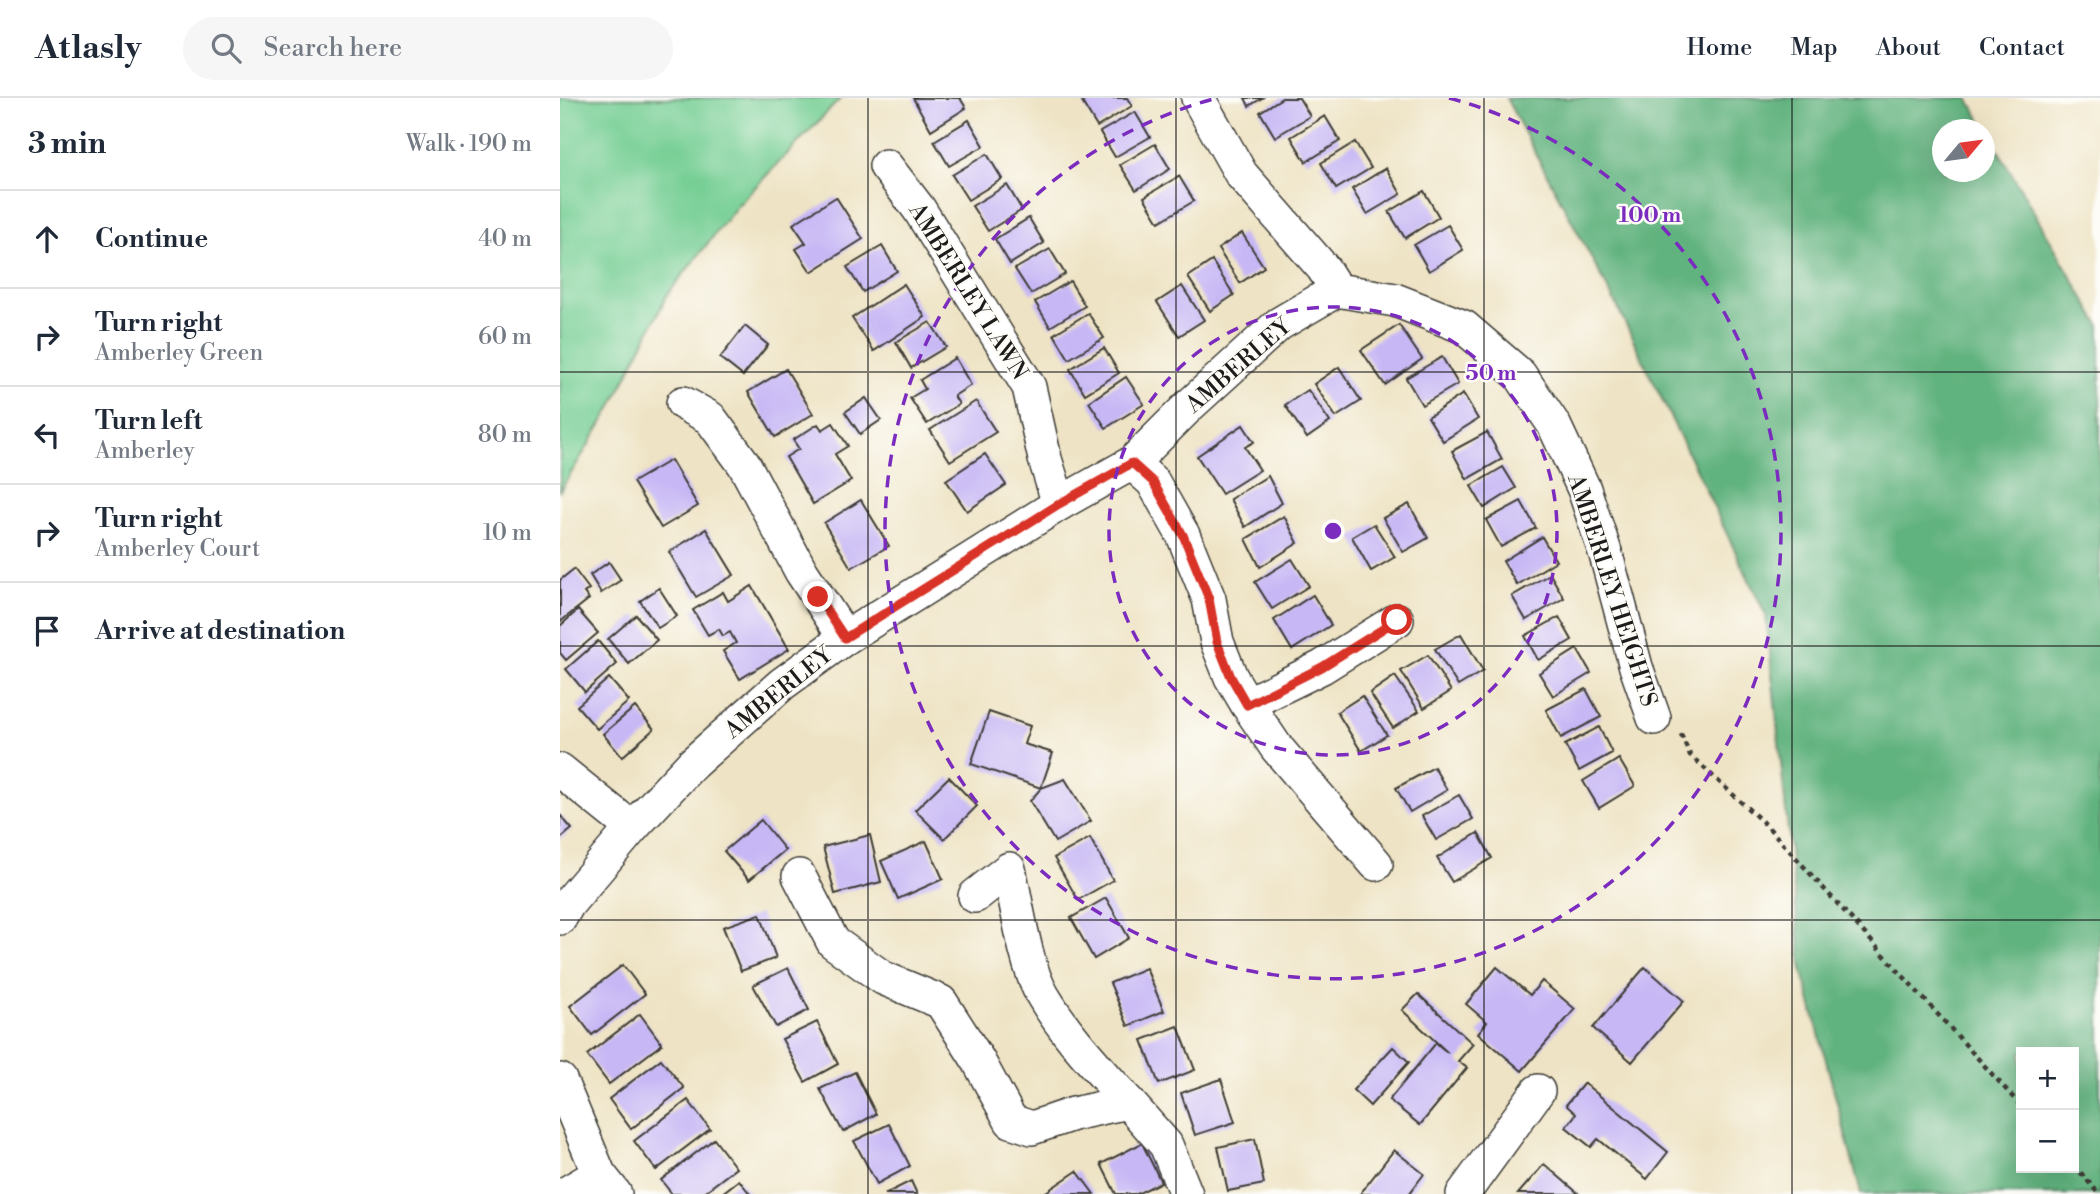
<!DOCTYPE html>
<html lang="en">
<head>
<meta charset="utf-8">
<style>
  :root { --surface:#fff; --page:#f6f6f7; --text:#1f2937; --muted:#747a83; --line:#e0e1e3 }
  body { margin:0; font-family:"Libre Bodoni",serif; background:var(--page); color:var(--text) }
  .controls { position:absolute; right:21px; bottom:21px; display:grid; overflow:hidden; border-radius:0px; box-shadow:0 7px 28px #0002 }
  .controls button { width:63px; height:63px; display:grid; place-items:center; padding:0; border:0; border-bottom:2px solid var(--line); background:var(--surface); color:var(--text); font:35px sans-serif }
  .compass { position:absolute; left:1372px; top:21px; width:63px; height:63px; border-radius:50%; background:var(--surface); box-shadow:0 7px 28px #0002; rotate:61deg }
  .stop { position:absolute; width:21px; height:21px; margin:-16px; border:5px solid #d93025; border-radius:50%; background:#fff }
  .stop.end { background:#d93025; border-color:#fff; box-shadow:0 2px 7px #0008 }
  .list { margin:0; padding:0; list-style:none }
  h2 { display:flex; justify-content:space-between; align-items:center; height:91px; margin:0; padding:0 28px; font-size:30px }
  h2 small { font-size:23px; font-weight:400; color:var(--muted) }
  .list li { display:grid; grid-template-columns:46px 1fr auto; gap:21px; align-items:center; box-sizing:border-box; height:98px; padding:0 28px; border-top:2px solid var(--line) }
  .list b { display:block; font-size:26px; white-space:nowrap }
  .list p { margin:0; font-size:23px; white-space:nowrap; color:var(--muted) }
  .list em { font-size:23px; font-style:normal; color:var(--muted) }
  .icon { flex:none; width:38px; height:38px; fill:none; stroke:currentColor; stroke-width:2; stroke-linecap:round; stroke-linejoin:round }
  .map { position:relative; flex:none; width:1540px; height:1096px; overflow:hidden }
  header { display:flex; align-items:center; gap:42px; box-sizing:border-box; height:98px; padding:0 35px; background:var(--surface); border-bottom:2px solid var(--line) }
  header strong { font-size:33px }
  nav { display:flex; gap:38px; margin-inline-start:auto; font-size:24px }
  .search { width:490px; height:63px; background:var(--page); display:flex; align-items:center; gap:18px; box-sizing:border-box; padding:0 24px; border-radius:38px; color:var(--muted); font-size:26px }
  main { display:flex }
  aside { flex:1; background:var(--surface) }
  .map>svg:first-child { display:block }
  .green { fill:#77cf95; stroke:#4a7658; stroke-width:2 }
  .forest { fill:#61b27e; stroke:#3e674d; stroke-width:2; fill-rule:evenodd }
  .building { fill:#c7b8f5 }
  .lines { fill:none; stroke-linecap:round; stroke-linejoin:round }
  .street-casing { stroke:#3c3a35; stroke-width:36 }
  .path { stroke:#3c3a35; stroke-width:4.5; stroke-dasharray:5 5; stroke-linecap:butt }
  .street { stroke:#fff; stroke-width:33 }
  .route { stroke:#d93025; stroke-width:9 }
  .grid { fill:none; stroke:#1c1c1c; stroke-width:2; stroke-opacity:0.55 }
  .ring { fill:none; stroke:#7b2cbf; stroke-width:3.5; stroke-dasharray:12 9 }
  .labels { text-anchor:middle; stroke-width:5; stroke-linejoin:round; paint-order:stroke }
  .street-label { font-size:23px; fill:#1c1c1c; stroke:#fdfcf7 }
  .centre { fill:#7b2cbf; stroke:#fdfcf7; stroke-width:3.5 }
  .ring-label { font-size:21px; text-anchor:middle; font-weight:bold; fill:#7b2cbf; stroke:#fdfcf7; stroke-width:5; stroke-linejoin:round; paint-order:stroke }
</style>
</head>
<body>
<header>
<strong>Atlasly</strong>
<div class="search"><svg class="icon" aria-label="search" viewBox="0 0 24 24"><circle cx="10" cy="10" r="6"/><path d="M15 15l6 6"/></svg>Search here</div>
<nav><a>Home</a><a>Map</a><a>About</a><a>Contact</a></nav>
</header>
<main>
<aside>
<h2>3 min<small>Walk · 190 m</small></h2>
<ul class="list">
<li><svg class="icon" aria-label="ahead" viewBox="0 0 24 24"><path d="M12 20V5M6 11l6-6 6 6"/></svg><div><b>Continue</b></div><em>40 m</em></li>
<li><svg class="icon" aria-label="right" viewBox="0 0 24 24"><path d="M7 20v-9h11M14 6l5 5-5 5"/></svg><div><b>Turn right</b><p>Amberley Green</p></div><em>60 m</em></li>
<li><svg class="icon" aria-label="left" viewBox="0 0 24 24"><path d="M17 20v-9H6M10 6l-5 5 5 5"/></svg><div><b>Turn left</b><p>Amberley</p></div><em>80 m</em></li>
<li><svg class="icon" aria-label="right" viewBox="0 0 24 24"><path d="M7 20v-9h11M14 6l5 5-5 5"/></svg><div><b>Turn right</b><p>Amberley Court</p></div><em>10 m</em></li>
<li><svg class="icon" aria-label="arrive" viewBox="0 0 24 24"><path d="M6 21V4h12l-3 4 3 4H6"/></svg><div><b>Arrive at destination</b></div></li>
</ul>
</aside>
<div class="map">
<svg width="1540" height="1096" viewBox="0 0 1540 1096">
  <rect width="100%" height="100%" fill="#fdfcf7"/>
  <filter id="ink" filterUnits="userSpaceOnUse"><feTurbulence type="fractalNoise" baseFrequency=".0143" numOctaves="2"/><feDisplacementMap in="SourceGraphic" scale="14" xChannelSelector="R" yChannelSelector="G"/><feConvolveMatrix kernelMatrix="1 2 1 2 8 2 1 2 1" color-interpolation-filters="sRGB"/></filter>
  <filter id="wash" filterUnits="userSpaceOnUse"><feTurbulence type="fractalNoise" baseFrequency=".00686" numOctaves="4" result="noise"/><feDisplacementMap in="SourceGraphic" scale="28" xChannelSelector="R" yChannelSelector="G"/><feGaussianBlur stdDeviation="1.57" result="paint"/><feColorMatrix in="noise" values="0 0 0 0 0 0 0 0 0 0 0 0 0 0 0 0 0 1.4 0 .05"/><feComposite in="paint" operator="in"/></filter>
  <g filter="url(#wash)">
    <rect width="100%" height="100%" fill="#eee3c4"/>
    <!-- green -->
    <polygon class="green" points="0,0 281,0 178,107 107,197 50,312 0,393"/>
    <!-- forest -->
    <path class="forest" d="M946,0H1408L1540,228V1096H1301L1242,871L1206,517L1057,208ZM1382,32H1424V74H1382ZM1461,954H1514V1070H1461Z"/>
    <g id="blocks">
      <!-- building -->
      <g class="building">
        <polygon points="353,0 400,0 406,10 371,32"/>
        <polygon points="529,0 567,0 572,8 537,29 522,4"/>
        <polygon points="685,0 702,0 689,8"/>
        <polygon points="722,0 739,0 750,18 715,39 700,14"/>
        <polygon points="575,14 590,39 555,59 540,34"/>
        <polygon points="765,18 780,43 746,64 731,39"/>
        <polygon points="409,22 424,48 389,68 374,43"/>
        <polygon points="795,44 811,70 776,91 761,65"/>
        <polygon points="595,46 610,71 576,92 560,67"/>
        <polygon points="427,56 442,81 408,102 392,77"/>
        <polygon points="826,70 841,96 807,116 792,91"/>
        <polygon points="619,78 634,103 599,124 584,99"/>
        <polygon points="447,87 462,112 428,133 412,108"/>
        <polygon points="864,93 879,119 845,140 829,114"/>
        <polygon points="276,99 303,141 251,174 236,151 246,145 233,126"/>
        <polygon points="469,120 484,145 450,166 435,141"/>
        <polygon points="888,127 903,152 869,173 854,147"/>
        <polygon points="682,135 704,169 680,185 658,151"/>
        <polygon points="322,148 337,173 303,194 287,169"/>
        <polygon points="490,151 505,176 471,196 455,171"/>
        <polygon points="652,163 674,197 650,213 628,179"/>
        <polygon points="510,183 525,208 490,229 475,204"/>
        <polygon points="344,186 365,219 314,253 292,220"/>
        <polygon points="622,188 644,222 619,238 597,204"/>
        <polygon points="528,215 544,240 509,261 494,236"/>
        <polygon points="370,224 386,249 351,270 336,244"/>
        <polygon points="839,227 862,261 825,287 801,252"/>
        <polygon points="185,228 208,247 183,278 160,260"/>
        <polygon points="544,250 559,275 525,296 510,271"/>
        <polygon points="882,259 898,286 862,307 846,280"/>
        <polygon points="395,260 411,287 394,298 399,306 367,326 350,300 365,291 360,282"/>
        <polygon points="779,269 801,303 776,319 754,286"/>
        <polygon points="226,271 253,316 215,339 188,294"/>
        <polygon points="566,279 584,306 546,330 529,304"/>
        <polygon points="748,292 770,324 747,340 725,307"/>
        <polygon points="903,296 918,321 883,343 868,319"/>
        <polygon points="306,300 321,322 300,336 285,314"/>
        <polygon points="416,303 436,334 390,363 370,332"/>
        <polygon points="273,325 288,348 275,356 291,383 253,406 226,359 239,351 233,342 258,326 262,332"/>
        <polygon points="683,327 694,344 685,349 700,372 662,396 637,358"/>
        <polygon points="927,334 942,361 907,381 892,353"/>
        <polygon points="425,356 446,387 407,413 386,382"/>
        <polygon points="111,362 138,408 101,430 73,384"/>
        <polygon points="943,369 956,390 924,410 911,388"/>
        <polygon points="708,378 722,405 685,429 670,401"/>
        <polygon points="301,402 329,448 291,470 264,425"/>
        <polygon points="961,403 976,430 941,449 926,422"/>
        <polygon points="849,406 868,440 843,454 823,420"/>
        <polygon points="724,418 738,445 700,469 686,441"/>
        <polygon points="814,426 835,459 811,473 792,439"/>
        <polygon points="146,431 174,477 136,499 109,454"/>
        <polygon points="982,439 996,463 957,487 943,463"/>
        <polygon points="732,461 749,488 712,511 695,484"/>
        <polygon points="49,464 61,482 41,495 30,477"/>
        <polygon points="14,471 29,491 24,495 29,501 0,524 0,482"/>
        <polygon points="990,476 1004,500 966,522 952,498"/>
        <polygon points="192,488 229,551 180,581 163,553 176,545 170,534 163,538 159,531 148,537 133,512 163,494 168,503"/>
        <polygon points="99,490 117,518 98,530 80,503"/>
        <polygon points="753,497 771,527 732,552 714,522"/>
        <polygon points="18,512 38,535 6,562 0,555 0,528"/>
        <polygon points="76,517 97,542 69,566 48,541"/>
        <polygon points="999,519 1012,542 978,562 965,538"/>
        <polygon points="901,536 923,573 898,588 875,551"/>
        <polygon points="38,543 57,566 25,594 6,571"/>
        <polygon points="1017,551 1031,575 993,598 979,575"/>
        <polygon points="868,557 891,593 864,610 841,573"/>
        <polygon points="835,578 859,613 833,630 810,595"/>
        <polygon points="49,580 69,603 37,631 17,608"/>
        <polygon points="1026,591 1041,619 1001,640 986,612"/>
        <polygon points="802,598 827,637 801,653 777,614"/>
        <polygon points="75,609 94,631 62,659 43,636"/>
        <polygon points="429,614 470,628 464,646 493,655 481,690 411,666"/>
        <polygon points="1039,629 1052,655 1019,673 1005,647"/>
        <polygon points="1059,661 1075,688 1039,710 1023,683"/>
        <polygon points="874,669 887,692 850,714 836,690"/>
        <polygon points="389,679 417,708 384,741 355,712"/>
        <polygon points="505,681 531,723 495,744 470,703 481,690"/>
        <polygon points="899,697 913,721 876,742 862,718"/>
        <polygon points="0,717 12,731 0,741"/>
        <polygon points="201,722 225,752 189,782 164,753"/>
        <polygon points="918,735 932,760 892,784 877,760"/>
        <polygon points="310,737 321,784 275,796 263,749"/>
        <polygon points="530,740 553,782 518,802 494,760"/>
        <polygon points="366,743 383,781 338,801 321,763"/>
        <polygon points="546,800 569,840 534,861 511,820"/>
        <polygon points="200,816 216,860 181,873 163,829"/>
        <polygon points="63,867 85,896 32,937 10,908"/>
        <polygon points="937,869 970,897 982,883 1015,911 962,973 918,935 927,924 906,906"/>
        <polygon points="1085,869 1124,903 1072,964 1033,930"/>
        <polygon points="228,870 249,912 216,929 193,887"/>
        <polygon points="586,870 604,913 568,928 550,885"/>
        <polygon points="858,896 913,946 898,963 907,970 860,1027 829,1002 876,945 888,955 842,912"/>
        <polygon points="80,916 102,946 49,986 27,957"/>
        <polygon points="257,924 278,966 245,984 222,941"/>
        <polygon points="618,928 635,972 599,986 582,942"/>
        <polygon points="833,949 849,964 810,1008 793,992"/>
        <polygon points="101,961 124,990 71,1031 49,1001"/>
        <polygon points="295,974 316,1016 283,1034 260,991"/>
        <polygon points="661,981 675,1024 635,1037 621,995"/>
        <polygon points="1024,985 1108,1054 1087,1081 1038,1041 1031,1049 1006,1029 1016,1016 1006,1007"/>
        <polygon points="128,1002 150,1031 96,1072 74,1043"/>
        <polygon points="329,1026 350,1068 317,1086 294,1043"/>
        <polygon points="154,1041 176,1070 142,1096 112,1096 101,1082"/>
        <polygon points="695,1041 704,1086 668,1093 658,1049"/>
        <polygon points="582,1045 601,1084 577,1096 556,1096 541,1066"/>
        <polygon points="834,1052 864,1076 849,1096 800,1096"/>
        <polygon points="984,1066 1019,1096 958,1096"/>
        <polygon points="517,1073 534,1096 483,1096"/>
        <polygon points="179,1082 190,1096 161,1096"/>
        <polygon points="351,1083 357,1096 325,1096"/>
      </g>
    </g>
  </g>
  <g filter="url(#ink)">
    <use href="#blocks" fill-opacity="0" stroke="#3c3a35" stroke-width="2"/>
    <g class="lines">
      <defs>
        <g id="street">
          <polyline points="638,0 681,76 763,170 777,192 835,202 904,229 960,277 994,327 1024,391 1046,457 1076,569 1094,620"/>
          <polyline points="326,68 359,111 469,289 485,361 499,406"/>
          <polyline points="123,305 150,320 184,366 241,473 285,540"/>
          <polyline points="572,365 593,384 623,437 649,501 657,544 671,579 687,606 716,649 816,766"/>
          <polyline points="687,606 762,569 837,522"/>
          <polyline points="0,672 72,730"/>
          <polyline points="239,778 273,844 323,880 381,904 418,962 451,1023 472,1030 513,1016 568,1004 606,1047 626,1096"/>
          <path d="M415,798L449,771C457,806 465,868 483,898C506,937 538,970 568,1004"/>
          <polyline points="0,820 8,806 72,730 132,666 222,586 285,540 499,406 572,365 630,307 719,226 777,192"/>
          <polyline points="0,982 39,1076 55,1096"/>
          <polyline points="5,1096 39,1076"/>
          <polyline points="903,1096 978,993"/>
        </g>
      </defs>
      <!-- street casing -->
      <use href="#street" class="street-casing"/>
      <!-- path -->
      <g class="path">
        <polyline points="1121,636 1130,657 1208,729 1461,1008"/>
        <polyline points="1514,1067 1539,1096"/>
      </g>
      <!-- street -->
      <use href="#street" class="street"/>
    </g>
  </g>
  <g class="lines" filter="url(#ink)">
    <!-- route -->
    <polyline class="route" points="258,499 285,540 499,406 572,365 593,384 623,437 649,501 657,544 671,579 687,607 762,569 837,522"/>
  </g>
  <!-- grid -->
  <path class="grid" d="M308,0V1096M616,0V1096M924,0V1096M1232,0V1096M0,274H1540M0,548H1540M0,822H1540"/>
  <!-- distance rings -->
  <g class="ring">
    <circle cx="773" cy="433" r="224"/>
    <path d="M889 0A448 448 0 1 1 657 0"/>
  </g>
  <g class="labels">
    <!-- street labels -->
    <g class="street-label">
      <text transform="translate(409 193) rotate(58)" y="8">AMBERLEY LAWN</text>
      <text transform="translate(678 267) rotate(-41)" y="8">AMBERLEY</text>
      <text transform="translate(1053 492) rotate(72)" y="8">AMBERLEY HEIGHTS</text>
      <text transform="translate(218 594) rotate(-39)" y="8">AMBERLEY</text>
    </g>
  </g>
  <circle cx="773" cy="433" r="10" class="centre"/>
  <g class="ring-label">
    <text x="1090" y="124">100 m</text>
    <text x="931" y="282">50 m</text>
  </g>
</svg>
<div class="controls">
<button>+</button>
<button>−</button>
</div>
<svg class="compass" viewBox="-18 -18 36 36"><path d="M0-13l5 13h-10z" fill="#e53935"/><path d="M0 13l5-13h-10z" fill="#747a83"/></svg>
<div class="stop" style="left:837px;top:522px"></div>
<div class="stop end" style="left:258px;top:499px"></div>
</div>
</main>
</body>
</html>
